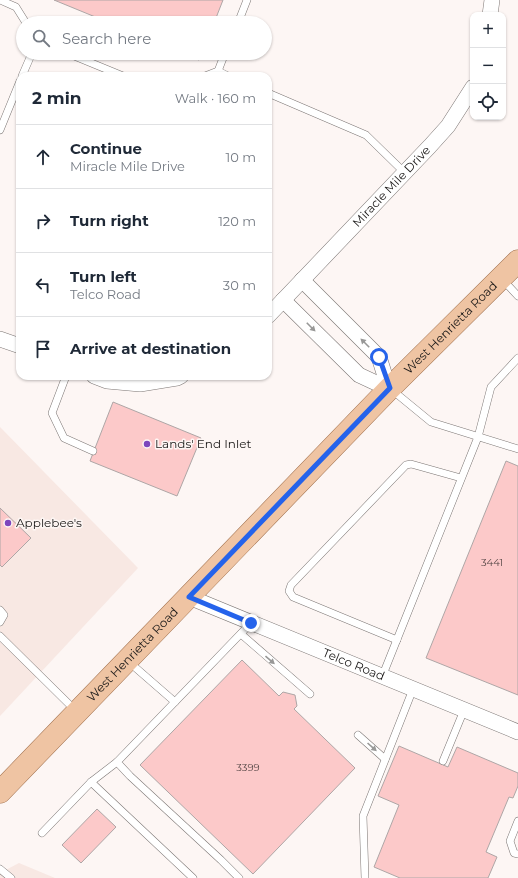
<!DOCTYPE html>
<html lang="en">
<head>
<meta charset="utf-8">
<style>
  :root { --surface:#fff; --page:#f6f6f7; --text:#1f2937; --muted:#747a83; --line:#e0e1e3 }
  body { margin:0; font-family:Montserrat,sans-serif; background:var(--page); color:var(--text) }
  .controls { position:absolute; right:12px; top:12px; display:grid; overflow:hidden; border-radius:8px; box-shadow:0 1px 3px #0004 }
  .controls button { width:36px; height:36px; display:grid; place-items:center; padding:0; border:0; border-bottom:1px solid var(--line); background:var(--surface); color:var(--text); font:20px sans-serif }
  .stop { position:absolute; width:12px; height:12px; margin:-9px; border:3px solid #2563eb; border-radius:50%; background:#fff }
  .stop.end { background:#2563eb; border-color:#fff; box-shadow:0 1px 4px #0008 }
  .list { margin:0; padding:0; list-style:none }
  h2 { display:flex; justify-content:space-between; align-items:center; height:52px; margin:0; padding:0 16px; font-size:17px }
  h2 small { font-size:13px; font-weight:400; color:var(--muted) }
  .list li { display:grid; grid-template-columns:26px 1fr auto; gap:12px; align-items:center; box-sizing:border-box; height:64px; padding:0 16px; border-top:1px solid var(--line) }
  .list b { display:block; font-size:15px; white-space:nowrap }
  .list p { margin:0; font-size:13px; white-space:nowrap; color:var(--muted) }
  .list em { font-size:13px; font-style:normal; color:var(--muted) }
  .icon { flex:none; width:22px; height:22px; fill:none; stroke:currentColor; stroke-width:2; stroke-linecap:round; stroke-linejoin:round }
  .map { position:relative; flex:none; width:518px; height:878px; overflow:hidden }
  .search { position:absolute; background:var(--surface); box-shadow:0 1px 3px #0004; left:16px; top:16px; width:256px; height:44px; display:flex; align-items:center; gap:10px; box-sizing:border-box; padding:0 14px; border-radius:22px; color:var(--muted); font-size:15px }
  .panel { position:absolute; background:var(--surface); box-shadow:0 1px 3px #0004; left:16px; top:72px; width:256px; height:308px; border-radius:12px }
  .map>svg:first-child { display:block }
  .built { fill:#f8e8e3 }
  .building { fill:#fcc9c9; stroke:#aea6a6 }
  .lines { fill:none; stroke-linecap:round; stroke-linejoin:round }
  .lane-casing { stroke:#7c7674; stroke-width:8 }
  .street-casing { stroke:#7c7674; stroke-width:16 }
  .primary-casing { stroke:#9e6e4b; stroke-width:23 }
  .lane { stroke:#fff; stroke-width:7 }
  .street { stroke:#fff; stroke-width:15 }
  .primary { stroke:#efc4a3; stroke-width:22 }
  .oneway { fill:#989897 }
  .route { stroke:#2563eb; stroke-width:5 }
  .poi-dot { fill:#7d46bd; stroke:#fdf6f4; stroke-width:1.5 }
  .labels { text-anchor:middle; stroke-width:3; stroke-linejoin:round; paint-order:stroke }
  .number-label { font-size:10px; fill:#534544 }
  .street-label { font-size:12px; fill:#1b1918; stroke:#fdf6f4 }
  .poi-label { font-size:12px; fill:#1b1918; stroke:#fdf6f4; text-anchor:start }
</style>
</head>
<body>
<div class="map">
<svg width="518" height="878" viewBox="0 0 518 878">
  <rect width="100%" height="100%" fill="#fdf6f4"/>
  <!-- built -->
  <g class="built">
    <polygon points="0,427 138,568 0,716"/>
    <polygon points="19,863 55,878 0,878 0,873"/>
  </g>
  <!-- building -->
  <g class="building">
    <polygon points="54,0 223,0 214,23 110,23"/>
    <polygon points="182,53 201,53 199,60"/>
    <polygon points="113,402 201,438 177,496 90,461"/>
    <polygon points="506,461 518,466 518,695 426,658"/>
    <polygon points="0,508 31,538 2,567 0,565"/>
    <polygon points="242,660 279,696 283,692 295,695 297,706 294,709 355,768 253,874 140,765"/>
    <polygon points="399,746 448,767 457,747 518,773 518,786 513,798 509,797 486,852 497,857 488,878 400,878 374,867 399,805 378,796"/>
    <polygon points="97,809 116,827 81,863 62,845"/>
  </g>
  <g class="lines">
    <defs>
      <g id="lane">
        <polyline points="0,0 16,7 26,23"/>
        <polyline points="238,23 247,0"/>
        <polyline points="67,53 123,76"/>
        <polyline points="218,71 225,53"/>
        <polyline points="22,76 32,53"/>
        <polyline points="205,76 218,71 228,76"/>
        <polyline points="268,93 366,135 405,173"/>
        <polyline points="0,130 20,81"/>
        <polyline points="502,279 518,296"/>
        <polyline points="66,376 52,413 64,438 93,451"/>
        <polyline points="392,390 431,422 518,449"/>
        <polyline points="0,610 4,615 0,622"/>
        <polyline points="241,634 310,694"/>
        <polyline points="0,636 76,711"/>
        <polyline points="397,640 293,597 289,591 291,585 406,465 411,464 461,478"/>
        <polyline points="129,662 175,702"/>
        <polyline points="382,677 478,437 491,387 518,358"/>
        <polyline points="358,735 385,759"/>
        <polyline points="443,761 464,710"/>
        <polyline points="91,782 117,762"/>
        <polyline points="518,821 510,841 514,853 518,854"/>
        <polyline points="42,833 91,782 193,878"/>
        <polyline points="0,869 11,878"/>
        <polyline points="239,878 221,860 130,776 117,762 251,623"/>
        <polyline points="365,878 363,816 413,689"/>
      </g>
      <g id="street">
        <polyline points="490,15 492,0"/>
        <polyline points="302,280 379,357 389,389"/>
        <polyline points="283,300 359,375 389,389"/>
        <path id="s1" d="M268,316L430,146L448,126L473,87"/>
        <polyline points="0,339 20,346"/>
        <polyline points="94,376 107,381 140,384 177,378 181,376"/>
        <path id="s2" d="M189,597L518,732"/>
      </g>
      <g id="primary">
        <path id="s3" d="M0,792L389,389L518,261"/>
      </g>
    </defs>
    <!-- lane casing -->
    <use href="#lane" class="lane-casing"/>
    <!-- street casing -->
    <use href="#street" class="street-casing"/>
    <!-- primary casing -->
    <use href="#primary" class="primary-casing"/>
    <!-- lane -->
    <use href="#lane" class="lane"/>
    <!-- street -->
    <use href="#street" class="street"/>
    <!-- primary -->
    <use href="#primary" class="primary"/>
  </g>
  <!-- one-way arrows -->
  <defs><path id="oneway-solid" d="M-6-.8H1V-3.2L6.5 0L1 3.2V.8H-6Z"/></defs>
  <g class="oneway">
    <use href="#oneway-solid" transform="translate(311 327) rotate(45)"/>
    <use href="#oneway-solid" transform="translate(365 343) rotate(-135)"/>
    <use href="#oneway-solid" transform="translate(270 660) rotate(41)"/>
    <use href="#oneway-solid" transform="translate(372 747) rotate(42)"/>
  </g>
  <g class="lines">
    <!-- route -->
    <polyline class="route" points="251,623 189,597 390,388 379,357"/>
  </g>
  <!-- markers -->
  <g class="poi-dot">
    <circle cx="147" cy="444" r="4"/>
    <circle cx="8" cy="523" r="4"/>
  </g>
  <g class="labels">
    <!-- number labels -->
    <g class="number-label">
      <text x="492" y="566">3441</text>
      <text x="248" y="771">3399</text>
    </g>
    <!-- street labels -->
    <g class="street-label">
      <text dy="4" stroke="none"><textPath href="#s1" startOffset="179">Miracle Mile Drive</textPath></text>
      <text dy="4" stroke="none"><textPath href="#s3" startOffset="647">West Henrietta Road</textPath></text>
      <text dy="4" stroke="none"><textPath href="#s3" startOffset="191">West Henrietta Road</textPath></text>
      <text dy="4" stroke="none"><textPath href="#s2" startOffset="178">Telco Road</textPath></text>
    </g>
    <!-- poi labels -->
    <g class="poi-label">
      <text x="155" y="448">Lands' End Inlet</text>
      <text x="16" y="527">Applebee's</text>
    </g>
  </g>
</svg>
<div class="controls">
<button>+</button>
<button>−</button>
<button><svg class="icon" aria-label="locate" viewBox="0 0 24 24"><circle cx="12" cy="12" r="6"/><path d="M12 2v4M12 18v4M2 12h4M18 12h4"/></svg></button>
</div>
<div class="stop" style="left:379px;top:357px"></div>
<div class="stop end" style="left:251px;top:623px"></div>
<div class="search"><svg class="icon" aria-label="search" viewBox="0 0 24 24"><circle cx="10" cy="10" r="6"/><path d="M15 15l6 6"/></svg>Search here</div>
<section class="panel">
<h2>2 min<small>Walk · 160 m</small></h2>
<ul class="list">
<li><svg class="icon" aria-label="ahead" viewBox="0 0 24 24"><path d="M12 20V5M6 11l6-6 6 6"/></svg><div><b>Continue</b><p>Miracle Mile Drive</p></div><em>10 m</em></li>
<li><svg class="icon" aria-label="right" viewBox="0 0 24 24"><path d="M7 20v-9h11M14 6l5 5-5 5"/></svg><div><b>Turn right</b></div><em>120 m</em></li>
<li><svg class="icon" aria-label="left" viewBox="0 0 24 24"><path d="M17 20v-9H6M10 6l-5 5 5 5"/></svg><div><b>Turn left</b><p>Telco Road</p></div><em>30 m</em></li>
<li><svg class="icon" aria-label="arrive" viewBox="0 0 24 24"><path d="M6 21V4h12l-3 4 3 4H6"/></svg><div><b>Arrive at destination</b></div></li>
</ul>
</section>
</div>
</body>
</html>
